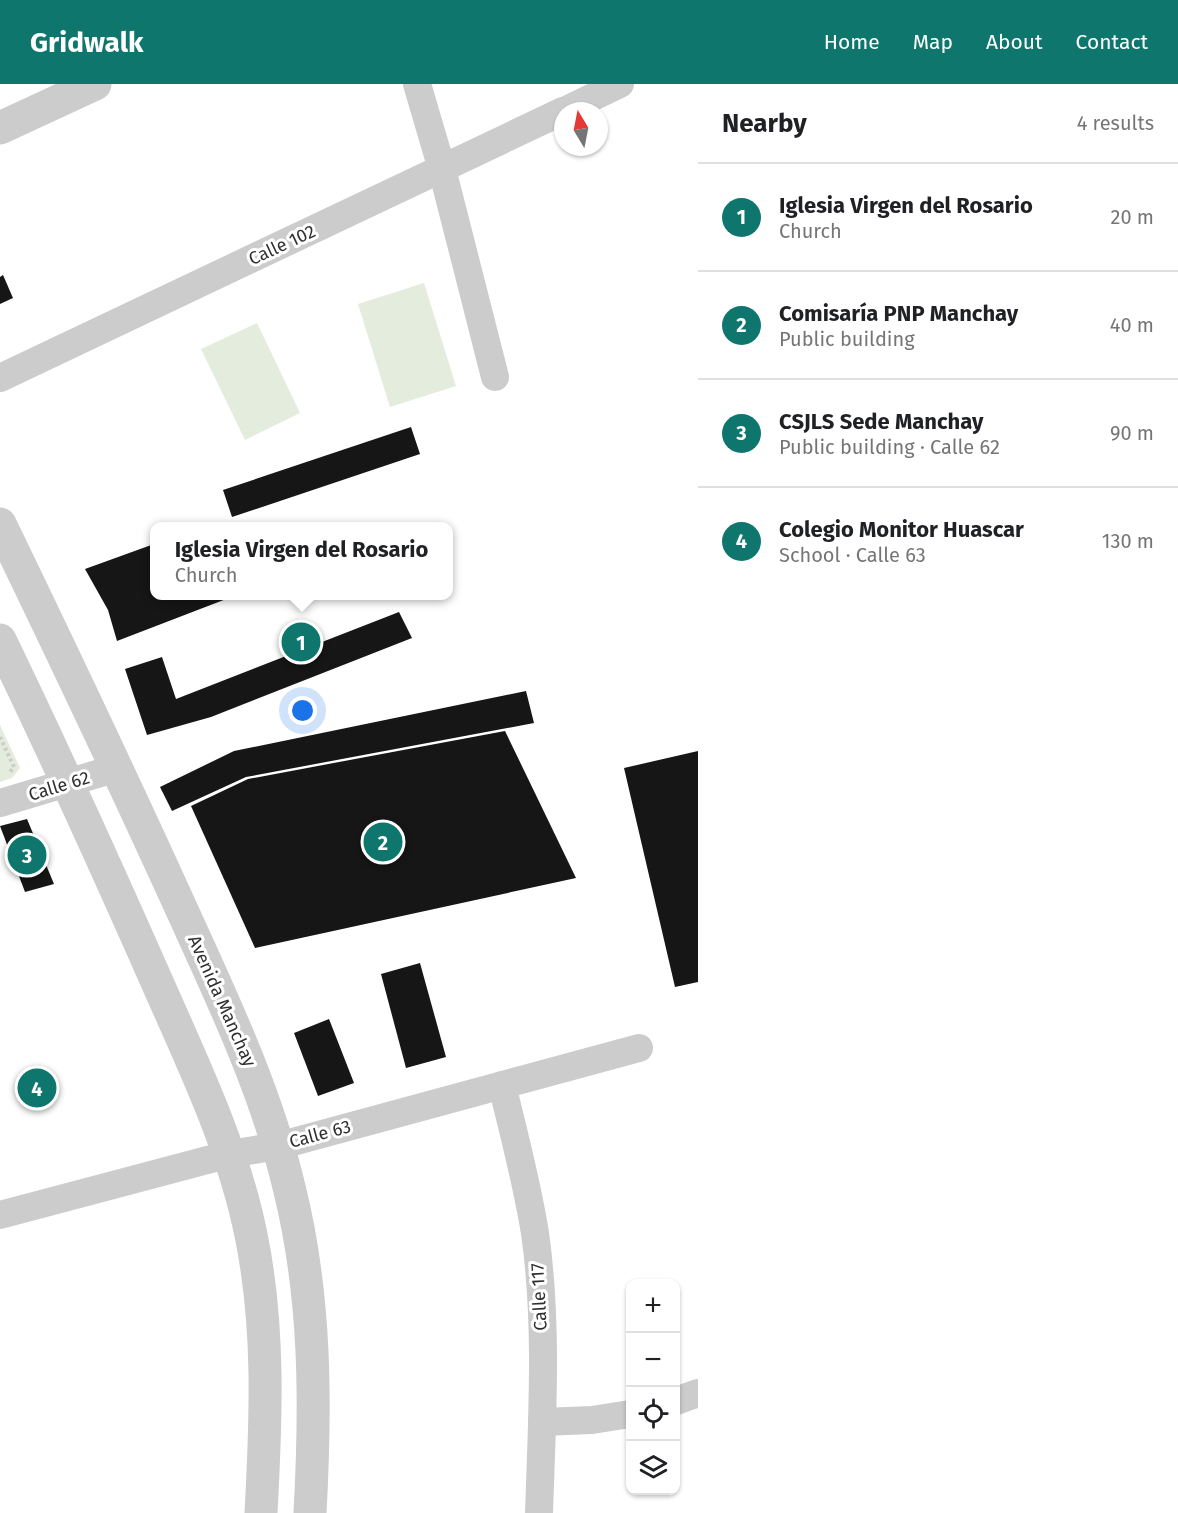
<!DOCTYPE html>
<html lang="en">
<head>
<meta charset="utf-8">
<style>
  :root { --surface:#fff; --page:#f6f6f6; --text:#202124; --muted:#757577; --line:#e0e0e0; --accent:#0f766e }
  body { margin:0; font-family:"Fira Sans",sans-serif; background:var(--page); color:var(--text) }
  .controls { position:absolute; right:18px; bottom:18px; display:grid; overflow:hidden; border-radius:12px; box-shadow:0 2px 4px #0004 }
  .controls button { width:54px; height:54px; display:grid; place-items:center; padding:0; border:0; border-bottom:2px solid var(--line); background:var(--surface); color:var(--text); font:30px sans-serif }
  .compass { position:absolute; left:554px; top:18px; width:54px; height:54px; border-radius:50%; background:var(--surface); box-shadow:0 2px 4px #0004; rotate:350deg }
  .you { position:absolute; left:303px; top:627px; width:21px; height:21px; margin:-15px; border:4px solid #fff; border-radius:50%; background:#1a73e8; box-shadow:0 0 0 9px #1a73e833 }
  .badge { display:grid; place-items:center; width:39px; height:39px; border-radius:50%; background:var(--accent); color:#fff; font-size:20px; font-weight:700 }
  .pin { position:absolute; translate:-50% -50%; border:3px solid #fff; box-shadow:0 2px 6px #0006 }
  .popup { position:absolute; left:150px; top:438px; width:303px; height:78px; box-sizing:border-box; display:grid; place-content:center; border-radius:12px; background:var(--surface); filter:drop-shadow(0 2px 4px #0005); font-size:20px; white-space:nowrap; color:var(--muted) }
  .popup b { font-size:22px; color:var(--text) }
  .popup::after { content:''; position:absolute; left:50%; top:100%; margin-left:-12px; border:12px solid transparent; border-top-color:var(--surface) }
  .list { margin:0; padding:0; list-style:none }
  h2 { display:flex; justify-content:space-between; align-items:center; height:78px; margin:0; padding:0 24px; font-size:26px }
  h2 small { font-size:20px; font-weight:400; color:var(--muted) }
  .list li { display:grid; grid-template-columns:39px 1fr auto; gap:18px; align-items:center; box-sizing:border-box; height:108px; padding:0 24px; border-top:2px solid var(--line) }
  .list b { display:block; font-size:22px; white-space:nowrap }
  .list p { margin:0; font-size:20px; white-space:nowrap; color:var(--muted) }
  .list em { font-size:20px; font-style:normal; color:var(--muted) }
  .icon { flex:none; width:33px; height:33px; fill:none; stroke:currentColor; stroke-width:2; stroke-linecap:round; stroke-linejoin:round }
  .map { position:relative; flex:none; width:698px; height:1429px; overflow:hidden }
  header { display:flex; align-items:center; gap:36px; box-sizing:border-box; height:84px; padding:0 30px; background:var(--accent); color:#fff }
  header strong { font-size:28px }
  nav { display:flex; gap:33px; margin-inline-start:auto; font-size:21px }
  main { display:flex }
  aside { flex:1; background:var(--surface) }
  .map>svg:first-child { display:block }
  .green { fill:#e4ecdd }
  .building { fill:#161616 }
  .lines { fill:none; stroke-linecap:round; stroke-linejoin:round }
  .path { stroke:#ccc; stroke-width:4; stroke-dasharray:3 3; stroke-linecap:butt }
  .minor { stroke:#ccc; stroke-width:28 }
  .tertiary { stroke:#ccc; stroke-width:33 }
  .labels { text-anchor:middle; stroke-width:6; stroke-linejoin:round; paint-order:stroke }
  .street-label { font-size:18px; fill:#2f2f2f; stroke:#fff }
</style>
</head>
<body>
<header>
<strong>Gridwalk</strong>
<nav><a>Home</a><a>Map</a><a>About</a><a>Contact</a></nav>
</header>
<main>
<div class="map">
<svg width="698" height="1429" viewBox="0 0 698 1429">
  <rect width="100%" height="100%" fill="#fff"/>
  <!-- green -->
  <g class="green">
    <polygon points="424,199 456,302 390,323 358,220"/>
    <polygon points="257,239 300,329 245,356 201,265"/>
    <polygon points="0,641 20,684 12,694 0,698"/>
  </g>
  <!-- building -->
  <g class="building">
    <polygon points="3,191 13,214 0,220 0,193"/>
    <polygon points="411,343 420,370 232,433 223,406"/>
    <polygon points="154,460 154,512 234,512 117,557 108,526 85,485"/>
    <polygon points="399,528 412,554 211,633 147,651 125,585 162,573 176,615"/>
    <polygon points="526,607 534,639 246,693 172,727 160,703 234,667"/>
    <polygon points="505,647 576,794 255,864 191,722 248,695"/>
    <polygon points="698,667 698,898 675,903 624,684"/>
    <polygon points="27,735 54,800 25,808 0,742"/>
    <polygon points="420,879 446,973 406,984 381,890"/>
    <polygon points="329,935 354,999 318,1012 294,949"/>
  </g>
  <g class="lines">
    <!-- path -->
    <polyline class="path" points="0,653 14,683 9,689"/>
    <!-- minor -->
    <g class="minor">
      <polyline points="417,0 442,85 495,293"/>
      <polyline points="564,27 620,0"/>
      <polyline points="0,294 563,27"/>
      <polyline points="0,719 117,684"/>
      <path d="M502,1001C514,1050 527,1099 535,1149C548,1241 542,1336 539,1429"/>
      <polyline points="0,1131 230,1070 278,1062 639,964"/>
      <polyline points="676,1317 698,1309"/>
      <polyline points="542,1338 592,1336 630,1330"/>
    </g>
    <!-- tertiary -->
    <g class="tertiary">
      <polyline points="0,44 95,0"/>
      <path d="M0,440C60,564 119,688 176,813C219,908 265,1002 289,1103C316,1211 316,1319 310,1429"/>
      <path d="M0,556C56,672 109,789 161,907C196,986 234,1066 251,1151C270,1243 266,1336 261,1429"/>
    </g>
  </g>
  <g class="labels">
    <!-- street labels -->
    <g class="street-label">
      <text transform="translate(282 161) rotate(-25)" y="6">Calle 102</text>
      <text transform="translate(59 702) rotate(-17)" y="6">Calle 62</text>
      <text transform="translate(222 917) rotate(66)" y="6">Avenida Manchay</text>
      <text transform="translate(320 1050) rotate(-15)" y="6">Calle 63</text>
      <text transform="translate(539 1213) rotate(-93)" y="6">Calle 117</text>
    </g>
  </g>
</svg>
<div class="controls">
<button>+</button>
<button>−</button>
<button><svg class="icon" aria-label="locate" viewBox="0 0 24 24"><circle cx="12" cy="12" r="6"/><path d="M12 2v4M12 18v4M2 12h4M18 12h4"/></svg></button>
<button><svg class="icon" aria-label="layers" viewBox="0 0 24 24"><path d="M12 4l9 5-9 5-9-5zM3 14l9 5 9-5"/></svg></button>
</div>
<svg class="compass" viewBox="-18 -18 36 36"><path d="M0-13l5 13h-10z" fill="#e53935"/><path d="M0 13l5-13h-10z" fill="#757577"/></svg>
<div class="you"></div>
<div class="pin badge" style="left:301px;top:558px">1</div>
<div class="popup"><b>Iglesia Virgen del Rosario</b>Church</div>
<div class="pin badge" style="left:383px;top:758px">2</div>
<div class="pin badge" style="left:27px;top:771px">3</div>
<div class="pin badge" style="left:37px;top:1004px">4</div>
</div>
<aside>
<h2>Nearby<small>4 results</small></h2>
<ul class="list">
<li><span class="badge">1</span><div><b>Iglesia Virgen del Rosario</b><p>Church</p></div><em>20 m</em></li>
<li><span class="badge">2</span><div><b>Comisaría PNP Manchay</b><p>Public building</p></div><em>40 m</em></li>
<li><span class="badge">3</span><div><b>CSJLS Sede Manchay</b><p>Public building · Calle 62</p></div><em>90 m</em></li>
<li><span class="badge">4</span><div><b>Colegio Monitor Huascar</b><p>School · Calle 63</p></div><em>130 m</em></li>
</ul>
</aside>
</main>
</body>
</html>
